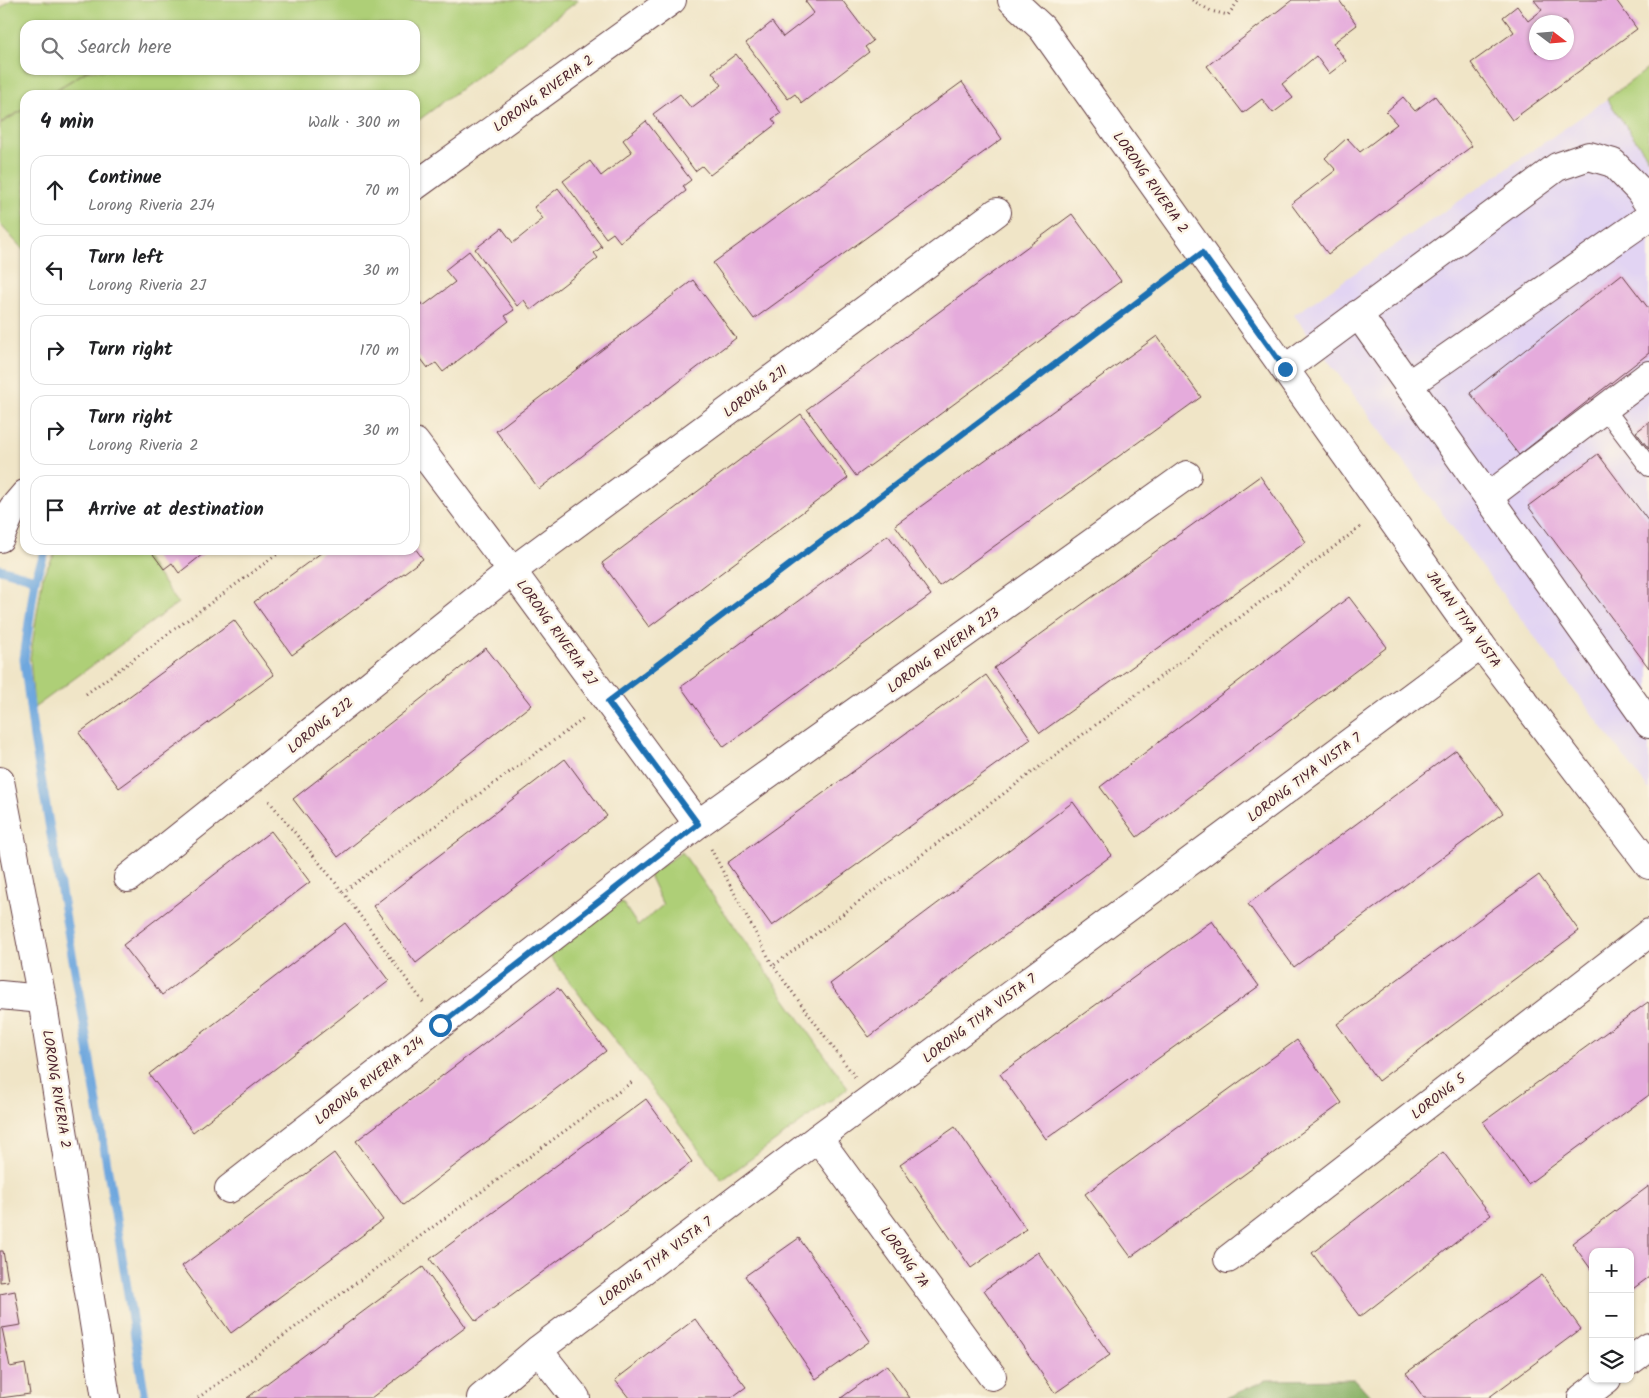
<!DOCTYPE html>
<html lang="en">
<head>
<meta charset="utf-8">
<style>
  :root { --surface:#fff; --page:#f2f2f2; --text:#202124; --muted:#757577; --line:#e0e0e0 }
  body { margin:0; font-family:Kalam,sans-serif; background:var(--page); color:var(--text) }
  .controls { position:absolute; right:15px; bottom:15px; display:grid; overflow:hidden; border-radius:10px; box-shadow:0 1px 4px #0004 }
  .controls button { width:45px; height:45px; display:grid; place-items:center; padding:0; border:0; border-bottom:1px solid var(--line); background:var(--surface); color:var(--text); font:25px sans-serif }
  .compass { position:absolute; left:1529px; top:15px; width:45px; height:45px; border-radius:50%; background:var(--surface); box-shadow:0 1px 4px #0004; rotate:106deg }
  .stop { position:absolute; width:15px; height:15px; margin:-11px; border:4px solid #1f6fb2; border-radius:50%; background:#fff }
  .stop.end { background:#1f6fb2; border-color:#fff; box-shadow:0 1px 5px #0008 }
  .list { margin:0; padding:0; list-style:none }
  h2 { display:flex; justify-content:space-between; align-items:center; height:65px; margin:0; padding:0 20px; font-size:21px }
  h2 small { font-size:16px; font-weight:400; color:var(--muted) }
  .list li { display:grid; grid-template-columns:32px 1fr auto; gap:15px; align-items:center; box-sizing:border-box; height:70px; margin:0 10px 10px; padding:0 10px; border:1px solid var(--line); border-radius:15px }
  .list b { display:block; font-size:19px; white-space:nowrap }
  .list p { margin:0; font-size:16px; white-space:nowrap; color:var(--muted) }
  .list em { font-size:16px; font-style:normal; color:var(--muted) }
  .icon { flex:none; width:28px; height:28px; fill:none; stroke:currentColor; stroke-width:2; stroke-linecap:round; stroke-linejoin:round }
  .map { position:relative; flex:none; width:1649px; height:1398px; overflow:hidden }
  .search { position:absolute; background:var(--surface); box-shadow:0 1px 4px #0004; left:20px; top:20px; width:400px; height:55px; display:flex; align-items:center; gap:12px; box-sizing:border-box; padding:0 18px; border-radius:15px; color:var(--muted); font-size:19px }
  .panel { position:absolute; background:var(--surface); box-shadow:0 1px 4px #0004; left:20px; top:90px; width:400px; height:465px; border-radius:15px }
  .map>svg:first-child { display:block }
  .built { fill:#e2d4f3 }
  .green { fill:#aecf77; stroke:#7c7751 }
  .forest { fill:#8ab268; stroke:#6a684a }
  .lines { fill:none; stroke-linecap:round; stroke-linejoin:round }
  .stream { stroke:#6ea7de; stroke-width:9 }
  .building { fill:#e5abdc; fill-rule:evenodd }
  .lane-casing { stroke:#633d42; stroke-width:20 }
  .street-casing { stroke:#633d42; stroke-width:30 }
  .path { stroke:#633d42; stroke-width:3; stroke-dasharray:1 4; stroke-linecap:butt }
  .lane { stroke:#fff; stroke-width:18 }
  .street { stroke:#fff; stroke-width:28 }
  .route { stroke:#1f6fb2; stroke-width:6 }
  .labels { text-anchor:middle; stroke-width:5; stroke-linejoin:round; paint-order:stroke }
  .street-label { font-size:14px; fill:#4a1f2b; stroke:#fcf5e5 }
</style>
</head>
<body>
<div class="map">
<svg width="1649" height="1398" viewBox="0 0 1649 1398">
  <rect width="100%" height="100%" fill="#fcf5e5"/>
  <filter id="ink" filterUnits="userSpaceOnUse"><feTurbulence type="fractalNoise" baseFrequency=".02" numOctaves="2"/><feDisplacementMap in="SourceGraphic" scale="10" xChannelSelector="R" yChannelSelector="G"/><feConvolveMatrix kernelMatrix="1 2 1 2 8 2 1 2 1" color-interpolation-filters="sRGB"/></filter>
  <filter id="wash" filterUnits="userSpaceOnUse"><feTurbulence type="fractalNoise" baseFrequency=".0096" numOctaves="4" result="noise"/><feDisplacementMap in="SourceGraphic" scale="20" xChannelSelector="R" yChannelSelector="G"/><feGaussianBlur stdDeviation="1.12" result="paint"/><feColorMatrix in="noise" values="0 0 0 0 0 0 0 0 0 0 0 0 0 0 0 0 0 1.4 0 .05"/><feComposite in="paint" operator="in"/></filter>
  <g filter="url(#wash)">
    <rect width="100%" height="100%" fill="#f0e5c7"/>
    <!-- built -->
    <polygon class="built" points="1607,99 1649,159 1649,790 1294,315"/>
    <!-- green -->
    <g class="green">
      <polygon points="11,0 579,0 415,123 415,95 48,95 89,70 415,70 415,25 25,25 25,70 88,70 47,95 25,95 25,108 0,123 0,9"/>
      <polygon points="1649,68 1649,159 1607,99"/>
      <polygon points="25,109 25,252 0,224 0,124"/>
      <polygon points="57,550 140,550 178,603 34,708 30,658 43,575"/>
      <polygon points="682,852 848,1088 722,1180 549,955 622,902 638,926 663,905 649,875"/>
    </g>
    <!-- forest -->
    <polygon class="forest" points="1355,1379 1372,1398 1226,1398 1266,1380"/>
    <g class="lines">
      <!-- stream -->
      <g class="stream">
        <polyline points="46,550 35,579 24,659 34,738 81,1005 145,1398"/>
        <polyline points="0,569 35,579"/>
      </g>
    </g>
    <g id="blocks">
      <!-- building -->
      <g class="building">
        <polygon points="806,0 842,0 873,41 865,47 869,52 802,103 795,94 788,99 746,43 772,22 783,37 814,13 805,1"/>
        <polygon points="1292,0 1339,0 1357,25 1333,43 1346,61 1329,74 1316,56 1282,84 1293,98 1273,113 1262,99 1243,113 1207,66"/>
        <path d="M1534,0H1616L1637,29L1512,120L1471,63L1514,32L1503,17L1517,6L1528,21L1542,10ZM1536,22H1566V52H1536Z"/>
        <polygon points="736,54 781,113 772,119 776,124 710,175 702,166 695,171 653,114 680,94 691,108 722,85 712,72"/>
        <polygon points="962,82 1002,139 754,319 713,263"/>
        <polygon points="1435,96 1472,146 1328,254 1291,204 1336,170 1325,158 1347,138 1360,152 1397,124 1386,112 1403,97 1415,111"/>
        <polygon points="646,121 691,180 683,186 686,191 620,242 613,233 606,238 563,181 590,161 601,176 632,152 623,140"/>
        <polygon points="558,188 602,247 594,253 598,258 531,310 524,300 517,306 475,249 502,228 513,243 543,219 534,207"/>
        <polygon points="1072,214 1121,281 856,476 807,409"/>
        <polygon points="469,251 514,310 505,316 509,321 443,372 436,363 428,368 415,351 415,294 423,306 455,282 445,270"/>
        <polygon points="1622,274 1649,309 1649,353 1519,455 1470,393"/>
        <polygon points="693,280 736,338 539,489 496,431"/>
        <polygon points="1157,336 1201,397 939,586 895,525"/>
        <polygon points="801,414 848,478 649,627 602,563"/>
        <polygon points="1649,422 1649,449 1636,432"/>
        <polygon points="1598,454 1649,522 1649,668 1528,506"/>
        <polygon points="1260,476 1306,542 1040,733 994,668"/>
        <polygon points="888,535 931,595 724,747 681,687"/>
        <polygon points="415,548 423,559 292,655 254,602 325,550 415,550"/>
        <polygon points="150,550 208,550 179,573 172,563 164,569"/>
        <polygon points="1349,597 1387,647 1137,837 1100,787"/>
        <polygon points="234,620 274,675 119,788 79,733"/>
        <polygon points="486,648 531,705 338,857 293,799"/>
        <polygon points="986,675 1031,739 772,926 727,863"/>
        <polygon points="1456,750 1503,813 1294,967 1248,904"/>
        <polygon points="565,759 607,816 416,963 373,906"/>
        <polygon points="1073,802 1112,855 869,1037 830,984"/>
        <polygon points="271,831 310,882 162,995 123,945"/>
        <polygon points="1539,875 1579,931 1378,1081 1337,1024"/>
        <polygon points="1212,921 1259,986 1046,1139 1000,1074"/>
        <polygon points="345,923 389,981 193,1132 149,1074"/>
        <polygon points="558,988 606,1051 403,1205 356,1141"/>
        <polygon points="1648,1002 1649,1004 1649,1095 1528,1184 1483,1122"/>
        <polygon points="1297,1040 1342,1103 1131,1257 1085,1194"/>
        <polygon points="646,1099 692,1162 476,1321 430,1259"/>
        <polygon points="955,1127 1026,1229 971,1268 900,1165"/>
        <polygon points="1443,1152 1491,1215 1360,1317 1312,1253"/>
        <polygon points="334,1153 383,1220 231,1333 182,1266"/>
        <polygon points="1649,1186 1649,1277 1630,1291 1630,1252 1593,1252 1593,1272 1572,1243"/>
        <polygon points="799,1238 870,1341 816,1379 745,1276"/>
        <polygon points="0,1251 3,1251 8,1281 0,1282"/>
        <polygon points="1038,1252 1110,1355 1055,1393 984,1290"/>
        <polygon points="423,1267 466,1327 371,1398 247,1398"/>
        <polygon points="1542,1275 1581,1329 1488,1398 1424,1398 1406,1373"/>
        <polygon points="15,1291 21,1325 2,1328 10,1367 25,1364 30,1394 0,1398 0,1294"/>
        <polygon points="695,1319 746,1387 731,1398 629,1398 615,1380"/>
        <polygon points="887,1365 910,1398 841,1398"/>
      </g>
    </g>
  </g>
  <g filter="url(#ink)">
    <use href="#blocks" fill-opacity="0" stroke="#633d42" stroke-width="1"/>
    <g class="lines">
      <defs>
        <polyline id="lane" points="1605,409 1649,467"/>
        <g id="street">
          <polyline points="1012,0 1042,28 1481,645 1649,865"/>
          <polyline points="415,186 672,0"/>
          <polyline points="1358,314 1649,724"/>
          <polyline points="1285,369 1557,167 1589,156 1613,163 1639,190 1649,205"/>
          <polyline points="1408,385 1649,217"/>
          <polyline points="415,442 512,571 698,824"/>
          <polyline points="1488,497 1649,375"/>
          <polyline points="0,538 13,508 25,494"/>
          <polyline points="0,781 42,999 106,1398"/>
          <polyline points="128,878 512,571 997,212"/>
          <polyline points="0,995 42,999"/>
          <polyline points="818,1138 992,1376"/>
          <polyline points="229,1189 698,824 1187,475"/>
          <polyline points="1228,1259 1649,933"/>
          <polyline points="538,1350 576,1398"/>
          <polyline points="1630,1361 1649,1347"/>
          <polyline points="481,1398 538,1350 818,1138 1481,645"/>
          <polyline points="1582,1398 1607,1379"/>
        </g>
      </defs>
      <!-- lane casing -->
      <use href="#lane" class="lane-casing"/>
      <!-- street casing -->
      <use href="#street" class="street-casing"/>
      <!-- path -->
      <g class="path">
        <polyline points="1192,0 1211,11 1228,15 1239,0"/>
        <polyline points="630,685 1180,270"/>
        <polyline points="86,694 283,550"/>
        <polyline points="269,801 343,892"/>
        <polyline points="711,849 773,966"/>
        <polyline points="423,1002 343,892 585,718"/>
        <polyline points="855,1077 773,966 1362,526"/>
        <polyline points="198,1398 632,1082"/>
      </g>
      <!-- lane -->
      <use href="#lane" class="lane"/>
      <!-- street -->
      <use href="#street" class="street"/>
    </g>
  </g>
  <g class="lines" filter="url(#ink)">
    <!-- route -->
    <polyline class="route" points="440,1025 698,824 608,702 1202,253 1285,369"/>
  </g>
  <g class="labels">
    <!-- street labels -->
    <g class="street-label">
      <text transform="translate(543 93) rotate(-36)" y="5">LORONG RIVERIA 2</text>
      <text transform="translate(1151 182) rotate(55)" y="5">LORONG RIVERIA 2</text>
      <text transform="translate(755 391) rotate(-37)" y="5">LORONG 2J1</text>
      <text transform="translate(1464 619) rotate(54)" y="5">JALAN TIYA VISTA</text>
      <text transform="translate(557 632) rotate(54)" y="5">LORONG RIVERIA 2J</text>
      <text transform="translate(943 650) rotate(-36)" y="5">LORONG RIVERIA 2J3</text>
      <text transform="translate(320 725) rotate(-39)" y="5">LORONG 2J2</text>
      <text transform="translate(1304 777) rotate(-37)" y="5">LORONG TIYA VISTA 7</text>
      <text transform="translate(979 1018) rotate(-37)" y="5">LORONG TIYA VISTA 7</text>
      <text transform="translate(369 1080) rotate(-38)" y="5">LORONG RIVERIA 2J4</text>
      <text transform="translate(57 1089) rotate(81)" y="5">LORONG RIVERIA 2</text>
      <text transform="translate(1438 1096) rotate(-38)" y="5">LORONG 5</text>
      <text transform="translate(905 1257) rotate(54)" y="5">LORONG 7A</text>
      <text transform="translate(655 1261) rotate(-37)" y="5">LORONG TIYA VISTA 7</text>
    </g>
  </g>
</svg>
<div class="controls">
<button>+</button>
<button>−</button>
<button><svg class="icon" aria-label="layers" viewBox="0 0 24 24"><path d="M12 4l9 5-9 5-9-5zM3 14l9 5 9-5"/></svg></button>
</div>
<svg class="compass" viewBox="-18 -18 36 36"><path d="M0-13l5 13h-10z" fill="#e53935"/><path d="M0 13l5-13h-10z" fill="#757577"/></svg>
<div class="stop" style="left:440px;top:1025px"></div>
<div class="stop end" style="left:1285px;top:369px"></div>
<div class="search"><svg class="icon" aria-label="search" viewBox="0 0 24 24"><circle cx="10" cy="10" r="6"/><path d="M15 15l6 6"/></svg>Search here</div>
<section class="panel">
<h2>4 min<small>Walk · 300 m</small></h2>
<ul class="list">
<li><svg class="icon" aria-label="ahead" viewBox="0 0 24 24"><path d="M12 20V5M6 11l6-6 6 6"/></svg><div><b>Continue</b><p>Lorong Riveria 2J4</p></div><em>70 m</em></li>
<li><svg class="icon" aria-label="left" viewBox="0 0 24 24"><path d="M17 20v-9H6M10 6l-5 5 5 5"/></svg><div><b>Turn left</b><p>Lorong Riveria 2J</p></div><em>30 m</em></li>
<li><svg class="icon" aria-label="right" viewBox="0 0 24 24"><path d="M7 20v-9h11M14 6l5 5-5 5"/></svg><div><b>Turn right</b></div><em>170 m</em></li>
<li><svg class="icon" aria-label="right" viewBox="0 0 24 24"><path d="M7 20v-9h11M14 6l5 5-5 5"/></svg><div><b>Turn right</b><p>Lorong Riveria 2</p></div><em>30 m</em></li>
<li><svg class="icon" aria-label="arrive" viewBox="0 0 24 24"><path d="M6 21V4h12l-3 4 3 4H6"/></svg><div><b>Arrive at destination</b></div></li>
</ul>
</section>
</div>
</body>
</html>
